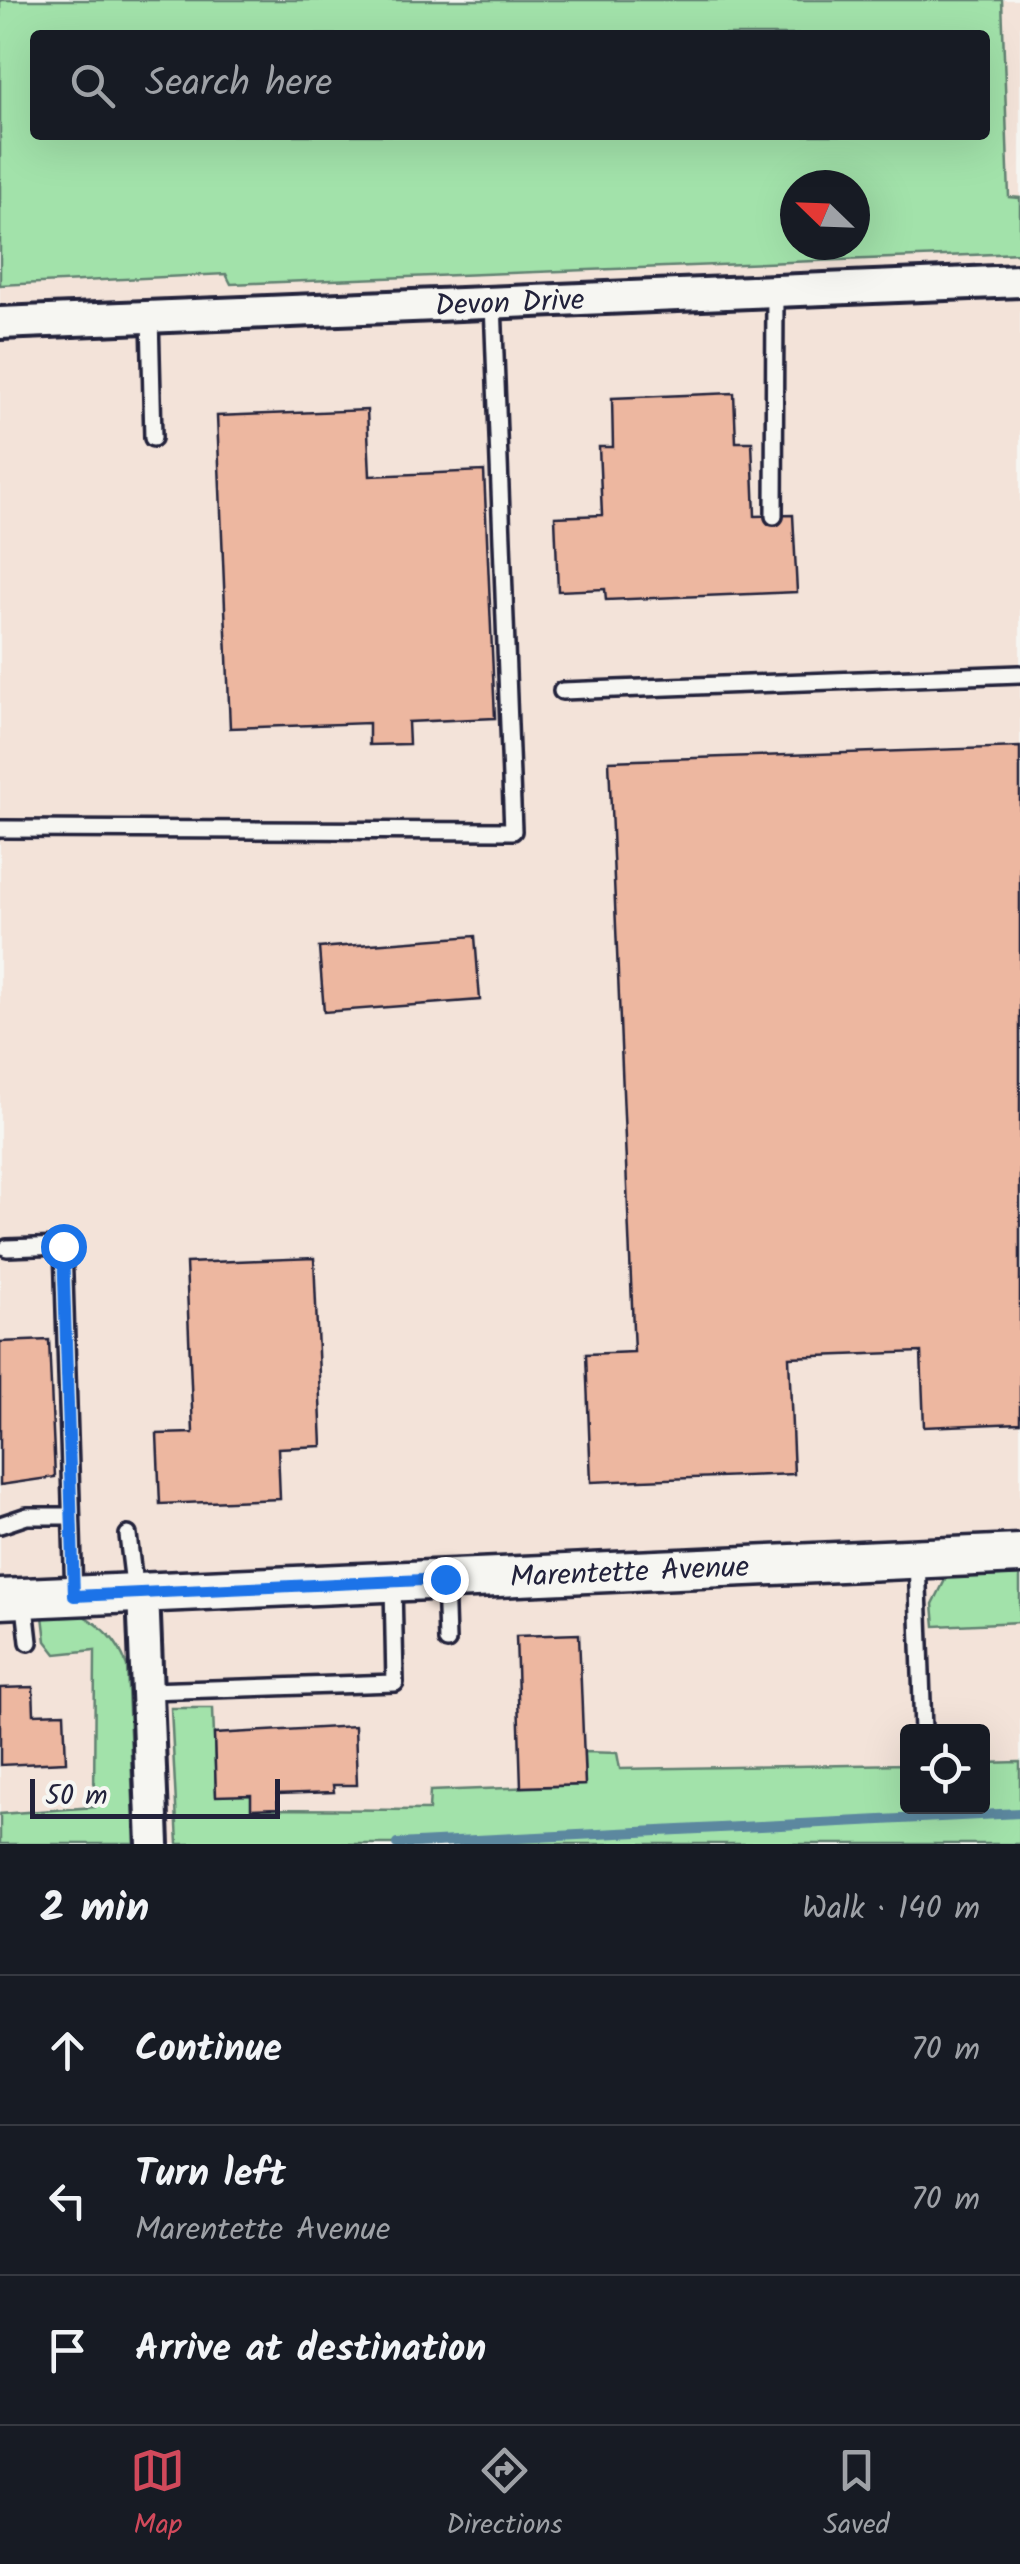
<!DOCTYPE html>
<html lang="en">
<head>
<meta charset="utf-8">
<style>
  :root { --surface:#171b24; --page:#242831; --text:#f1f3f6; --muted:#9ea1a6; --line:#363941; --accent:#d1495b }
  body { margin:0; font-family:Kalam,sans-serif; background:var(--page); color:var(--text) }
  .controls { position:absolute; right:30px; bottom:30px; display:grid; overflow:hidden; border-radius:10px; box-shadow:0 10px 40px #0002 }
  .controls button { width:90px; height:90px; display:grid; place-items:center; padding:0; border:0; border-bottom:2px solid var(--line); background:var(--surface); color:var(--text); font:50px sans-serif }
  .compass { position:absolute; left:780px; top:170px; width:90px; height:90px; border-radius:50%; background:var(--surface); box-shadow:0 10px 40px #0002; rotate:293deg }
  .scale { position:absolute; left:30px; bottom:25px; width:250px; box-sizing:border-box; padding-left:10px; border:5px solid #22223b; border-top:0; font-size:28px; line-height:35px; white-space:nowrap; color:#22223b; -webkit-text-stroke:8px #f6f6f2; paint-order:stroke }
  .stop { position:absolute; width:30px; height:30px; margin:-22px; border:8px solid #1a73e8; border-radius:50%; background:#fff }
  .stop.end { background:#1a73e8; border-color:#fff; box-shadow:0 2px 10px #0008 }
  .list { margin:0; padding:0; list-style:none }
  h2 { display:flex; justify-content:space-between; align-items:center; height:130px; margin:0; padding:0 40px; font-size:42px }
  h2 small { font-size:32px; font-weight:400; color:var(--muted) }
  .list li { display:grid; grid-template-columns:65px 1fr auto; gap:30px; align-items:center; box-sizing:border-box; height:150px; padding:0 40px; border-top:2px solid var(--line) }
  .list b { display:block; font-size:38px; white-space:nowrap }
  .list p { margin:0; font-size:32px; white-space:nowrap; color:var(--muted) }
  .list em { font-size:32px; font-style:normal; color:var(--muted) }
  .icon { flex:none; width:55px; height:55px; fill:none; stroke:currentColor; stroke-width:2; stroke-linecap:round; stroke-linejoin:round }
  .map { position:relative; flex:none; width:1020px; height:1844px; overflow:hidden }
  .search { position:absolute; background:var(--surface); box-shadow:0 10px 40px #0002; left:30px; right:30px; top:30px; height:110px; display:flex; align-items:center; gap:25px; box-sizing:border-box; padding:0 35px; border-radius:10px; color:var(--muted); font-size:38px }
  .sheet { height:580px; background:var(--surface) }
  nav { display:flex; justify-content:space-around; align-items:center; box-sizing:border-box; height:140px; border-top:2px solid var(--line); background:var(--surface); font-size:28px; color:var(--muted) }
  nav a { display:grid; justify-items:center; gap:5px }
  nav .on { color:var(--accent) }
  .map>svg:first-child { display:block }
  .built { fill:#f3e3d9; fill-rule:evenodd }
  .green { fill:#a2e2aa; stroke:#628272; stroke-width:2.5; fill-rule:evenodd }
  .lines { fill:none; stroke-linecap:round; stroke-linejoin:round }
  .stream { stroke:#5b889f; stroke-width:10 }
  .building { fill:#edb7a0; stroke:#22223b; stroke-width:2.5 }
  .service-casing { stroke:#22223b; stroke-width:22 }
  .minor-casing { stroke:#22223b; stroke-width:38 }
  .tertiary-casing { stroke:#22223b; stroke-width:45 }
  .service { stroke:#f6f6f2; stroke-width:15 }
  .minor { stroke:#f6f6f2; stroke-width:30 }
  .tertiary { stroke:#f6f6f2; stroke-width:38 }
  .route { stroke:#1a73e8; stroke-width:12 }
  .labels { text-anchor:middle; stroke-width:10; stroke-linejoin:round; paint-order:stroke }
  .street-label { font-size:30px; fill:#22223b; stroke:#f6f6f2 }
</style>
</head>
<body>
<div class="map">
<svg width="1020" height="1844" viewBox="0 0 1020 1844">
  <rect width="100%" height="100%" fill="#f6f6f2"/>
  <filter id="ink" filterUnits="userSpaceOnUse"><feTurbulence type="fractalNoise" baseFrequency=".01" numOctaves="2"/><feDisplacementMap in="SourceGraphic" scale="20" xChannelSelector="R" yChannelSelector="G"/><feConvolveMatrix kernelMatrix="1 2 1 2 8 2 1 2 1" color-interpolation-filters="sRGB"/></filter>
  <g filter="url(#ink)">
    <!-- built -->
    <g class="built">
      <path d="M0,0H1020V1537L0,1582ZM35,35H985V135H35ZM795,185H855V245H795Z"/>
      <path d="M1020,1575V1844H0V1618ZM908,1731H982V1806H908Z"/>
    </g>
    <!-- green -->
    <g class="green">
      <path d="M0,0H1002L1009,197L1020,198V253L231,284L226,274L0,285ZM985,35V135H35V35ZM855,185V245H795V185Z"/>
      <polygon points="1020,1575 1020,1622 935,1626 933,1604 946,1578"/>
      <path d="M80,1614C104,1627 118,1640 127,1666L135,1844H0V1814L94,1807L95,1650L56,1654L46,1641L43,1616Z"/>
      <polygon points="171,1708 213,1708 216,1795 251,1795 252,1809 429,1810 430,1791 585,1785 584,1752 617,1753 620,1769 907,1764 908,1806 982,1806 983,1763 1020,1762 1020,1844 178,1844"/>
    </g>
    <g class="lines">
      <!-- stream -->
      <polyline class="stream" points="397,1844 1020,1813"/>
    </g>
    <!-- building -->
    <g class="building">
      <polygon points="734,393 736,442 752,442 755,516 793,515 797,592 606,600 605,589 558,591 555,517 602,515 599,447 613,447 612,398"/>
      <polygon points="367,410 370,476 484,471 495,718 408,722 409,744 369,745 369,723 230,728 217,416"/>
      <polygon points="1020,747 1020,1423 924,1427 921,1352 789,1357 794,1474 591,1482 586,1354 634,1352 609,761"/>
      <polygon points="475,936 480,1000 324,1012 319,948"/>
      <polygon points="314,1258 322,1446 278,1448 280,1499 160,1504 157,1434 193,1433 186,1263"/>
      <polygon points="49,1340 55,1477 0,1485 0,1342"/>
      <polygon points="579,1634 585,1785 521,1787 516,1636"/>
      <polygon points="33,1687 34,1714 64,1713 66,1762 0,1765 0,1688"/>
      <polygon points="355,1726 357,1785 333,1785 334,1792 277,1794 278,1808 251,1809 251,1795 216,1796 214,1734"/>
    </g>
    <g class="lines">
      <defs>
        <g id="service">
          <polyline points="150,317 153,438"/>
          <polyline points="774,516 775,291"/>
          <polyline points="562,691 1020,674"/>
          <polyline points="0,829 513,831 493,303"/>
          <polyline points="7,1248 63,1246 74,1596"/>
          <polyline points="0,1525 27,1516 71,1516"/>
          <polyline points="128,1535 135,1593"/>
          <polyline points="917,1558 923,1731"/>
          <polyline points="445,1579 447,1641"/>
          <polyline points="24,1597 29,1642"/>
          <polyline points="148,1691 395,1683 393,1584"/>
        </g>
        <g id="minor">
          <path id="s1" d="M0,323L1020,281"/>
          <polyline points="143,1592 153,1844"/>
        </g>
        <g id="tertiary">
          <path id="s2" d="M0,1599L1020,1554"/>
        </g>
      </defs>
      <!-- service casing -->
      <use href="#service" class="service-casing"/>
      <!-- minor casing -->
      <use href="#minor" class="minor-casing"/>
      <!-- tertiary casing -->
      <use href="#tertiary" class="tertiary-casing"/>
      <!-- service -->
      <use href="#service" class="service"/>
      <!-- minor -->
      <use href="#minor" class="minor"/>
      <!-- tertiary -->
      <use href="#tertiary" class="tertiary"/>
    </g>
  </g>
  <g class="lines" filter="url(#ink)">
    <!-- route -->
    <polyline class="route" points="63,1246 74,1596 445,1579"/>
  </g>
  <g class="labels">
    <!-- street labels -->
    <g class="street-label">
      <text dy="10" stroke="none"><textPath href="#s1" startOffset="510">Devon Drive</textPath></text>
      <text dy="10" stroke="none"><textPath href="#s2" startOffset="630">Marentette Avenue</textPath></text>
    </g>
  </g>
</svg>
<div class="controls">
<button><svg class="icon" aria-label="locate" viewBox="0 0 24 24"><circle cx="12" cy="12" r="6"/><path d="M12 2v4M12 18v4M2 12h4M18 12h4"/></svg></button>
</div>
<svg class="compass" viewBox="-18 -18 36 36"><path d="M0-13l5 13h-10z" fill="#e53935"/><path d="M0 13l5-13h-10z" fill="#9ea1a6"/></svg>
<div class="scale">50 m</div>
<div class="stop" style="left:63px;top:1246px"></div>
<div class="stop end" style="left:445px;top:1579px"></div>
<div class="search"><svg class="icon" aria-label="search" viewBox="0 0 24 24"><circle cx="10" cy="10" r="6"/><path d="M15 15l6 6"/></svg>Search here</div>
</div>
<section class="sheet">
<h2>2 min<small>Walk · 140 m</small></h2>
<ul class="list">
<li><svg class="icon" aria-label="ahead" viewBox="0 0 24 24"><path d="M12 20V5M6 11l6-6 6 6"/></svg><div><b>Continue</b></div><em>70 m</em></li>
<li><svg class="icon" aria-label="left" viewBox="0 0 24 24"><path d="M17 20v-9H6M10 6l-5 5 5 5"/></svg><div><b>Turn left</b><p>Marentette Avenue</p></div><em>70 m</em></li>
<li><svg class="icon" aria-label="arrive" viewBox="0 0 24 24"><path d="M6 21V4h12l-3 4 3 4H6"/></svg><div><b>Arrive at destination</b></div></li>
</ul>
</section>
<nav>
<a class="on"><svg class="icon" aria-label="map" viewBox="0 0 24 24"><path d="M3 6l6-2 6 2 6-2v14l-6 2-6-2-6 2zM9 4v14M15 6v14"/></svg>Map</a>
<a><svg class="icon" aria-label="directions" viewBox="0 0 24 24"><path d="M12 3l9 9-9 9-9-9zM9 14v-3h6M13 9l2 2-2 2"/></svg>Directions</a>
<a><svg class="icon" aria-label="saved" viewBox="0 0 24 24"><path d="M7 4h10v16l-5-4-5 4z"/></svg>Saved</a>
</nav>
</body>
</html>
